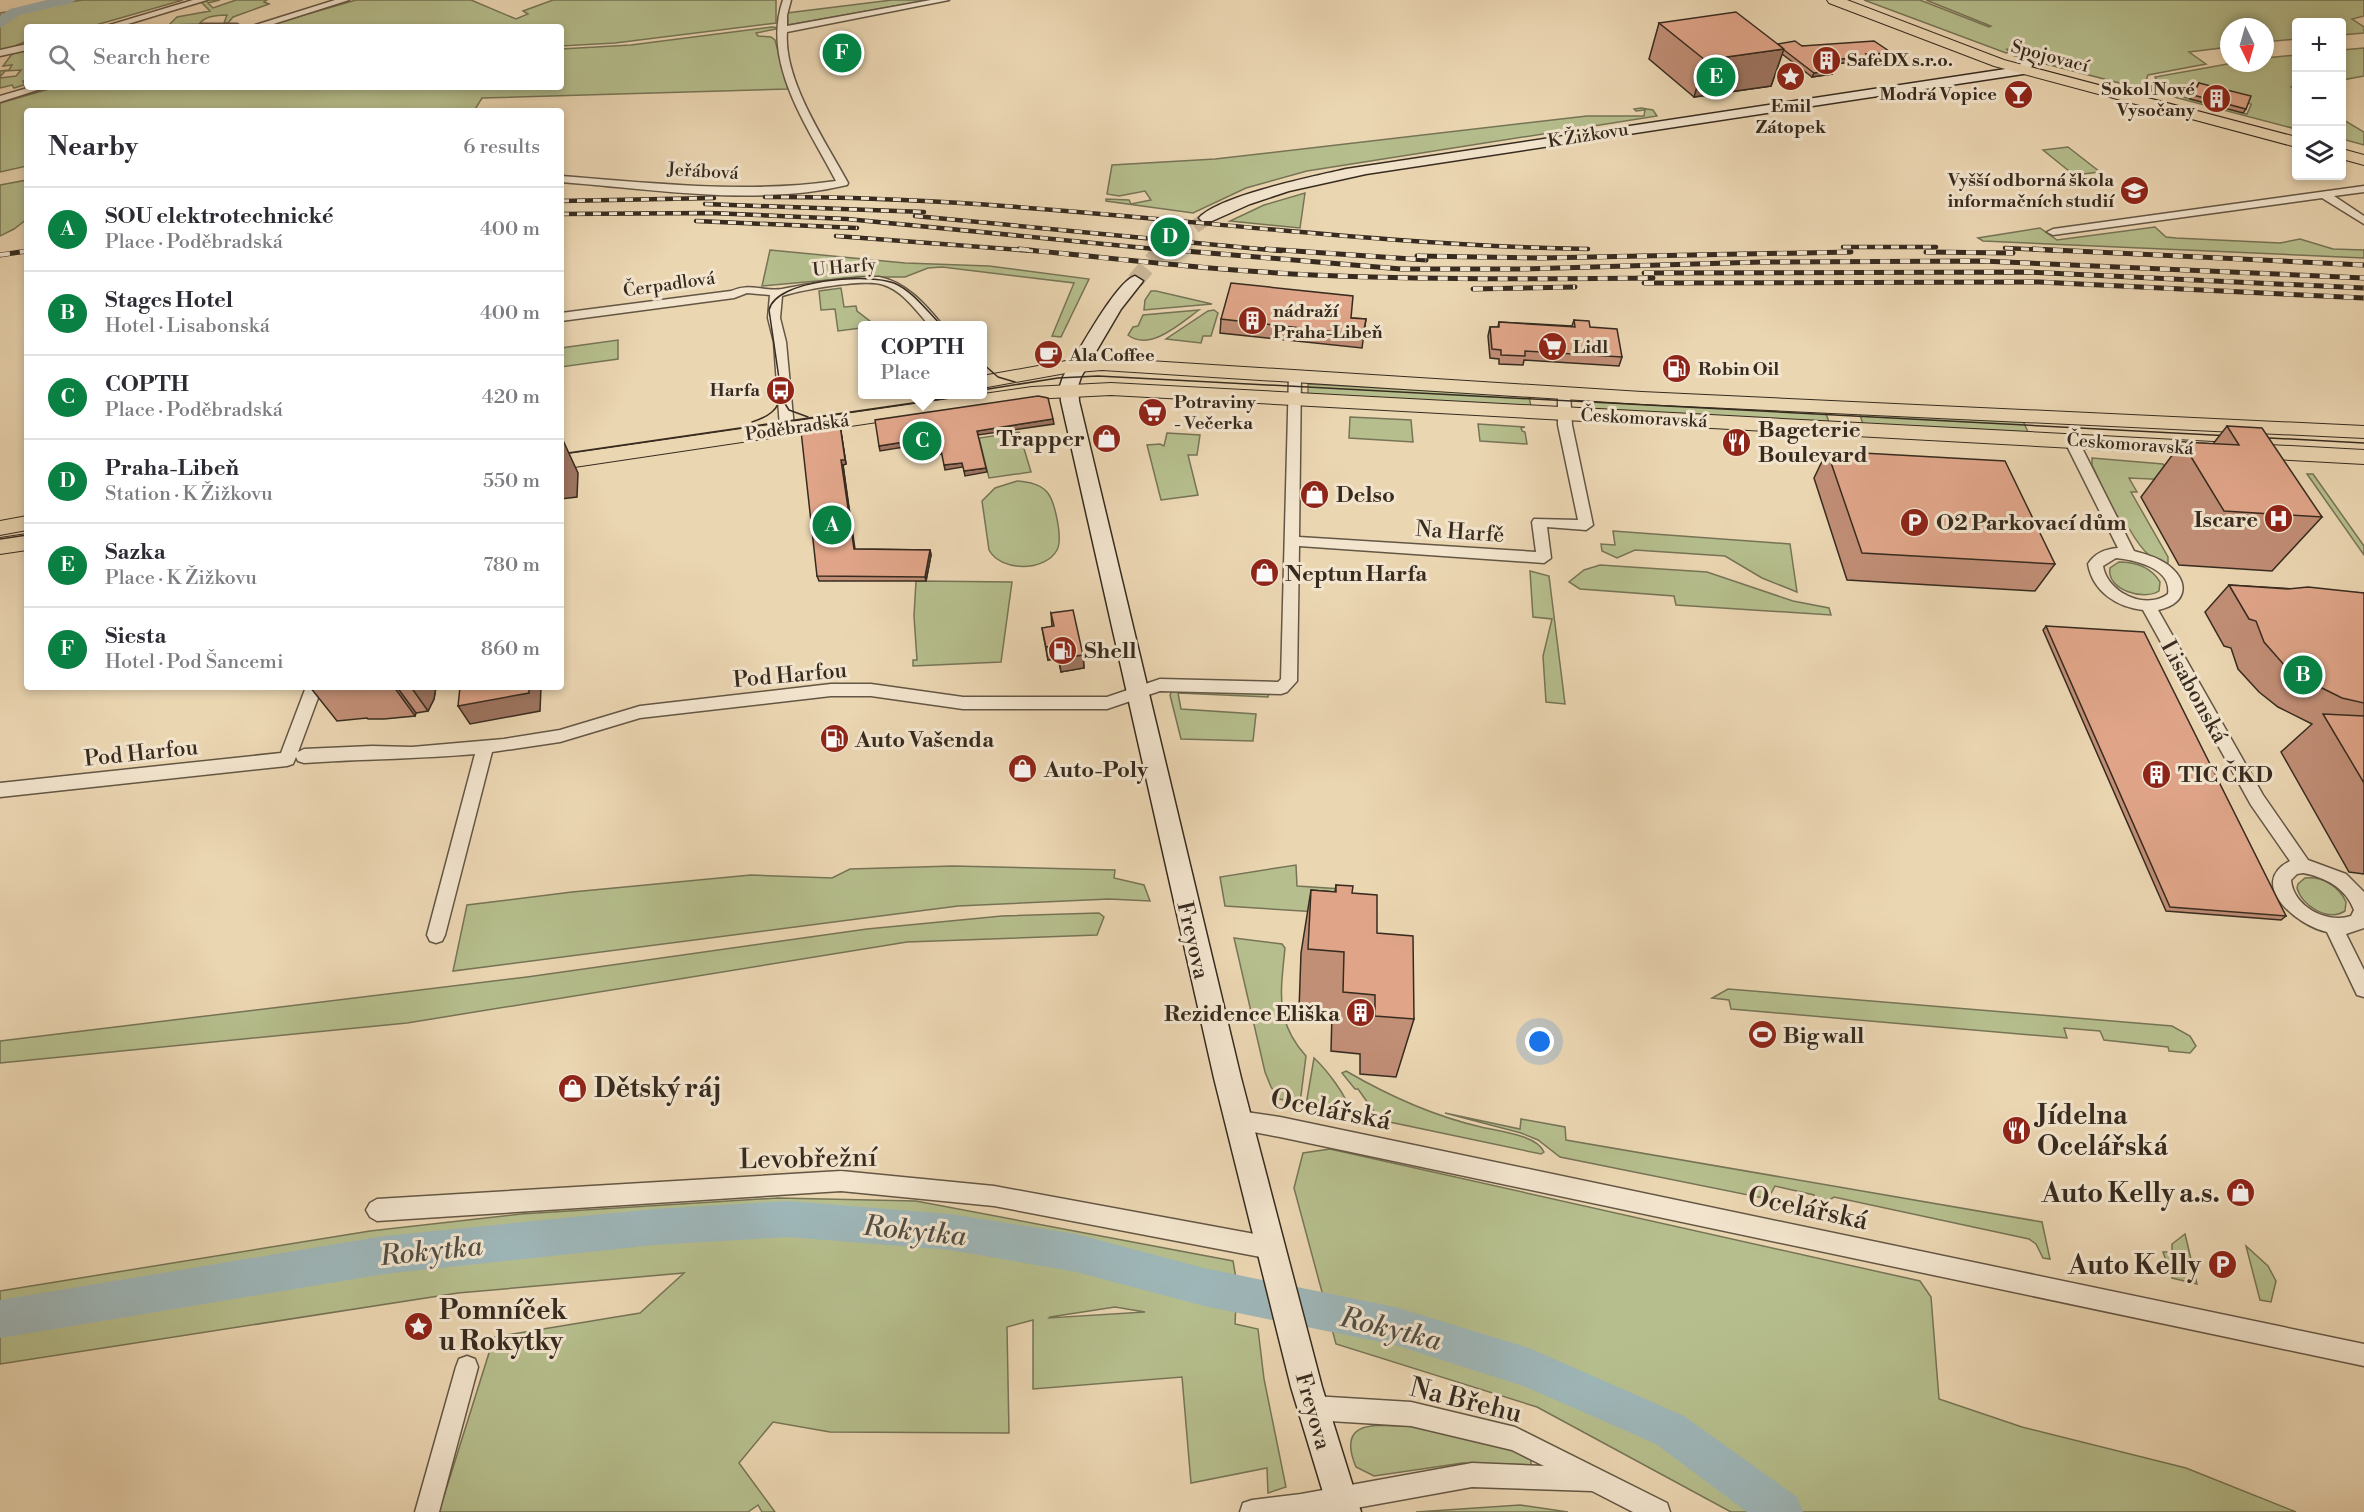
<!DOCTYPE html>
<html lang="en">
<head>
<meta charset="utf-8">
<style>
  :root { --surface:#fff; --page:#f2f2f3; --text:#2b2b33; --muted:#7c7c81; --line:#e1e1e2; --accent:#0b8043 }
  body { margin:0; font-family:"Libre Bodoni",serif; background:var(--page); color:var(--text) }
  .controls { position:absolute; right:18px; top:18px; display:grid; overflow:hidden; border-radius:6px; box-shadow:0 3px 9px #0003 }
  .controls button { width:54px; height:54px; display:grid; place-items:center; padding:0; border:0; border-bottom:2px solid var(--line); background:var(--surface); color:var(--text); font:30px sans-serif }
  .compass { position:absolute; left:2220px; top:18px; width:54px; height:54px; border-radius:50%; background:var(--surface); box-shadow:0 3px 9px #0003; rotate:175deg }
  .you { position:absolute; left:1540px; top:1042px; width:21px; height:21px; margin:-15px; border:4px solid #fff; border-radius:50%; background:#1a73e8; box-shadow:0 0 0 9px #1a73e833 }
  .badge { display:grid; place-items:center; width:39px; height:39px; border-radius:50%; background:var(--accent); color:#fff; font-size:20px; font-weight:700 }
  .pin { position:absolute; translate:-50% -50%; border:3px solid #fff; box-shadow:0 2px 6px #0006 }
  .popup { position:absolute; left:858px; top:321px; width:129px; height:78px; box-sizing:border-box; display:grid; place-content:center; border-radius:6px; background:var(--surface); filter:drop-shadow(0 2px 4px #0005); font-size:20px; white-space:nowrap; color:var(--muted) }
  .popup b { font-size:22px; color:var(--text) }
  .popup::after { content:''; position:absolute; left:50%; top:100%; margin-left:-12px; border:12px solid transparent; border-top-color:var(--surface) }
  .list { margin:0; padding:0; list-style:none }
  h2 { display:flex; justify-content:space-between; align-items:center; height:78px; margin:0; padding:0 24px; font-size:26px }
  h2 small { font-size:20px; font-weight:400; color:var(--muted) }
  .list li { display:grid; grid-template-columns:39px 1fr auto; gap:18px; align-items:center; box-sizing:border-box; height:84px; padding:0 24px; border-top:2px solid var(--line) }
  .list b { display:block; font-size:22px; white-space:nowrap }
  .list p { margin:0; font-size:20px; white-space:nowrap; color:var(--muted) }
  .list em { font-size:20px; font-style:normal; color:var(--muted) }
  .icon { flex:none; width:33px; height:33px; fill:none; stroke:currentColor; stroke-width:2; stroke-linecap:round; stroke-linejoin:round }
  .map { position:relative; flex:none; width:2364px; height:1512px; overflow:hidden }
  .search { position:absolute; background:var(--surface); box-shadow:0 3px 9px #0003; left:24px; top:24px; width:540px; height:66px; display:flex; align-items:center; gap:15px; box-sizing:border-box; padding:0 21px; border-radius:6px; color:var(--muted); font-size:22px }
  .panel { position:absolute; background:var(--surface); box-shadow:0 3px 9px #0003; left:24px; top:108px; width:540px; height:582px; border-radius:6px }
  .map>svg:first-child { display:block }
  .green { fill:#b6be8d; stroke:#767456; stroke-width:1.5; fill-rule:evenodd }
  .lines { fill:none; stroke-linecap:round; stroke-linejoin:round }
  .river { fill:#9eb6b8; fill-rule:evenodd }
  .secondary-tunnel-far1 { stroke:#c7b495; stroke-width:14; stroke-dasharray:14 7; stroke-linecap:butt }
  .secondary-tunnel { stroke:#c7b495; stroke-width:17; stroke-dasharray:17 9; stroke-linecap:butt }
  .street-casing { stroke:#645644; stroke-width:3 }
  .secondary-casing { stroke:#372b1f; stroke-width:3 }
  .primary-casing { stroke:#372b1f; stroke-width:2 }
  .street { fill:#f2e4cd; fill-rule:evenodd }
  .secondary { fill:#f2e4cd; fill-rule:evenodd }
  .primary { fill:#ebd6b2; fill-rule:evenodd }
  .tram { stroke:#372b1f; stroke-width:1.5 }
  .rail-far1-casing { stroke:#372b1f; stroke-width:4.5 }
  .rail-casing { stroke:#372b1f; stroke-width:5 }
  .rail-far1 { stroke:#f2e4cd; stroke-width:3; stroke-dasharray:8; stroke-linecap:butt }
  .rail { stroke:#f2e4cd; stroke-width:4; stroke-dasharray:10; stroke-linecap:butt }
  .wall { fill:#c18e76; stroke:#372b1f; stroke-width:1.5 }
  .shaded-wall { fill:#9d7460; stroke:#372b1f; stroke-width:1.5 }
  .building { fill:#e0a589; stroke:#372b1f; stroke-width:1.5 }
  .labels { text-anchor:middle; stroke-width:6; stroke-linejoin:round; paint-order:stroke }
  .far-street-label { font-size:18px; fill:#372b1f; stroke:#f2e4cd }
  .far-poi-label { font-size:18px; font-weight:bold; fill:#372b1f; stroke:#f2e4cd; text-anchor:start }
  .poi-label { font-size:22px; font-weight:bold; fill:#372b1f; stroke:#f2e4cd; text-anchor:start }
  .street-label { font-size:22px; fill:#372b1f; stroke:#f2e4cd }
  .near-poi-label { font-size:27px; font-weight:bold; fill:#372b1f; stroke:#f2e4cd; text-anchor:start }
  .near-street-label { font-size:27px; fill:#372b1f; stroke:#f2e4cd }
  .near-water-label { font-size:28px; font-style:italic; fill:#514e45; stroke:#f2e4cd }
</style>
</head>
<body>
<div class="map">
<svg width="2364" height="1512" viewBox="0 0 2364 1512">
  <rect width="100%" height="100%" fill="#ebd6b2"/>
  <filter id="stains"><feTurbulence type="fractalNoise" baseFrequency=".00333" numOctaves="4"/><feColorMatrix values="0 0 0 0 .2 0 0 0 0 .09 0 0 0 0 .02 0 0 0 .5 -.17"/></filter>
  <radialGradient id="worn" r=".72"><stop offset=".6" stop-color="#630" stop-opacity="0"/><stop offset="1" stop-color="#630" stop-opacity=".3"/></radialGradient>
  <!-- green -->
  <g class="green">
    <polygon points="82,0 183,0 89,27 27,27 27,41 0,52 0,13"/>
    <path d="M210,0H220L208,3L213,8L236,0H267L264,2L269,4L233,17L228,23H224L227,15C216,16 207,15 199,24L169,25L177,17L210,11L201,2Z"/>
    <polygon points="356,0 471,0 516,19 528,14 523,11 553,0 776,0 776,23 615,43 561,46 561,27 262,27"/>
    <polygon points="892,0 929,0 788,25 787,13"/>
    <polygon points="1864,0 1920,0 1989,27 1991,26 1926,0 2364,0 2364,16 2352,19 2364,27 2364,33 2342,35 2342,22 2296,22 2296,39 2265,42 2265,27 2229,27 2229,47 2189,52 2206,64 2148,75 2143,89 2015,56 2024,52 2006,49 2010,52 2006,53"/>
    <polygon points="772,27 781,28 756,33 758,36 771,37 775,40 788,89 482,98 474,111 27,111 27,166 0,172 0,103 56,87 561,87 561,49 631,45"/>
    <polygon points="2364,48 2364,76 2342,80 2342,50"/>
    <polygon points="24,51 27,55 27,80 23,81 26,88 24,85 14,88 12,85 0,88 0,78 16,76 21,70 5,71 0,77 0,71 9,70 12,65 3,66 12,54"/>
    <path d="M2296,55V86L2291,87L2296,91V129L2151,91V85L2158,82L2155,77L2233,63H2265V58ZM2188,88L2251,104V105L2247,114L2183,97L2186,92L2181,91Z"/>
    <polygon points="1641,108 1653,110 1657,116 1307,171 1246,188 1193,213 1106,201 1106,199 1129,200 1131,204 1151,200 1145,191 1119,196 1107,194 1112,165 1215,159 1587,116 1644,116 1645,110 1636,111 1634,109"/>
    <polygon points="2342,119 2364,132 2364,145 2342,139"/>
    <polygon points="2068,147 2100,172 2074,175 2043,150"/>
    <polygon points="27,180 27,219 14,229 0,236 0,185"/>
    <polygon points="1305,193 1300,228 1230,221 1264,205"/>
    <polygon points="2155,227 2166,237 2176,238 2280,243 2300,239 2333,249 2364,250 2364,258 1983,241 1978,238 2040,228 2057,240"/>
    <polygon points="770,250 905,263 989,266 1089,279 1061,337 1052,336 1074,283 942,267 928,268 905,277 861,277 762,286"/>
    <polygon points="841,288 844,307 856,306 857,311 875,325 862,326 862,333 861,328 838,331 835,309 821,310 819,291"/>
    <polygon points="1151,291 1156,291 1212,304 1144,310 1145,300"/>
    <path d="M1199,310C1181,323 1150,352 1128,335L1133,327L1138,326L1143,315Z"/>
    <polygon points="1214,310 1218,313 1211,336 1203,336 1201,343 1166,339 1208,311"/>
    <polygon points="618,340 618,359 561,367 561,348"/>
    <polygon points="1308,384 1529,396 1531,407 1308,395"/>
    <polygon points="1585,399 1825,411 1829,422 1587,410"/>
    <polygon points="1859,412 2023,421 2028,432 1863,424"/>
    <polygon points="1350,417 1411,420 1413,442 1349,438"/>
    <polygon points="1478,424 1525,427 1521,428 1522,431 1525,432 1527,444 1480,441"/>
    <polygon points="1019,432 1031,472 989,478 979,438"/>
    <polygon points="1167,433 1200,435 1197,455 1188,455 1198,495 1161,500 1147,445 1160,444 1164,446"/>
    <path d="M2092,458L2163,464L2173,480L2129,478L2137,492H2131L2168,557V563C2151,564 2138,544 2130,530C2127,525 2121,522 2117,516C2107,501 2100,481 2092,465Z"/>
    <polygon points="2307,474 2313,474 2364,546 2364,555"/>
    <path d="M1017,481C1027,482 1039,483 1047,492C1055,501 1063,539 1057,550C1045,572 1001,572 989,550L982,501L995,488Z"/>
    <polygon points="1613,531 1790,544 1797,592 1762,578 1725,556 1635,550 1617,558 1602,551 1601,544 1615,545"/>
    <path d="M2119,562C2136,562 2151,567 2160,582L2159,591C2144,601 2106,590 2110,568Z"/>
    <polygon points="1600,565 1707,572 1793,601 1829,608 1831,615 1676,605 1674,596 1580,589 1569,582 1584,570"/>
    <polygon points="1530,571 1549,576 1565,704 1546,702 1543,656 1552,619 1533,617"/>
    <polygon points="916,581 1012,582 1001,662 913,666 913,660 917,660 914,616"/>
    <polygon points="1173,689 1269,694 1268,697 1178,693 1181,709 1256,714 1253,741 1181,739 1170,695"/>
    <polygon points="1296,865 1297,886 1342,889 1349,914 1225,906 1220,877"/>
    <polygon points="953,866 1115,870 1114,878 1144,885 1150,901 1109,899 958,906 453,971 467,905 572,892 751,875 832,878 850,869"/>
    <path d="M2305,878C2322,876 2339,886 2346,902L2345,911C2328,922 2302,906 2297,888L2298,884Z"/>
    <polygon points="1099,913 1104,917 1097,935 907,942 407,1023 0,1063 0,1041 527,977 867,929 1002,916"/>
    <path d="M1234,938L1282,944L1285,948C1281,990 1274,1021 1306,1056L1300,1103L1279,1099L1271,1087L1265,1072Z"/>
    <polygon points="1728,989 2172,1026 2190,1036 2196,1046 2190,1053 2169,1051 2168,1047 2104,1040 2100,1031 2064,1028 2067,1038 1731,1009 1729,1000 1712,998"/>
    <path d="M1314,1058C1326,1069 1348,1097 1350,1112L1306,1105Z"/>
    <path d="M1346,1071C1389,1096 1433,1116 1481,1127C1498,1131 1537,1135 1544,1152L1541,1154L1380,1120L1358,1089H1355L1342,1073Z"/>
    <polygon points="1445,1113 1520,1129 1521,1119 1565,1127 1566,1140 2042,1222 2050,1259 2043,1258 2036,1244 2029,1239 1834,1197 1817,1208 1814,1195 1775,1186 1768,1199 1560,1157 1538,1140 1521,1133"/>
    <polygon points="1330,1149 1920,1281 1931,1297 1939,1399 2022,1427 2186,1468 2296,1512 1731,1512 1537,1407 1336,1344 1294,1188 1303,1153"/>
    <path d="M778,1198L916,1201L1233,1261L1237,1284L1235,1324L1258,1329L1264,1379L1286,1487L1268,1493L1267,1468L1191,1483L1182,1377L1033,1389V1320L1007,1327L1009,1433L830,1432L773,1422L739,1463L775,1512H762L758,1505L748,1512H439L494,1337L640,1313L684,1273L458,1293L0,1364V1291L370,1231L521,1214ZM1115,1307L1145,1312L1049,1318L1050,1317Z"/>
    <polygon points="2185,1234 2197,1284 2172,1278 2163,1252 2172,1252 2172,1244"/>
    <polygon points="2246,1246 2268,1266 2276,1281 2271,1302 2260,1300"/>
    <path d="M1412,1426L1507,1448L1531,1457V1465L1463,1463L1374,1476L1356,1467C1335,1417 1379,1426 1412,1426Z"/>
    <polygon points="1520,1505 1568,1512 1416,1512"/>
  </g>
  <g class="lines">
    <!-- river -->
    <g class="river">
      <polygon points="47,0 75,0 72,3 20,15 0,28 0,16 10,9"/>
      <polygon points="788,1201 950,1214 1076,1234 1204,1268 1395,1307 1529,1348 1684,1416 1797,1497 1803,1512 1747,1512 1656,1444 1526,1387 1395,1345 1204,1306 1076,1272 950,1250 788,1237 654,1245 384,1274 0,1338 0,1300 384,1236 654,1209"/>
    </g>
    <!-- secondary-tunnel-far1 -->
    <polyline class="secondary-tunnel-far1" points="1160,251 1207,218"/>
    <!-- secondary-tunnel -->
    <polyline class="secondary-tunnel" points="1135,281 1162,249"/>
    <defs>
      <g id="street">
        <polygon points="193,0 207,0 118,27 103,27"/>
        <polygon points="335,0 349,0 264,27 249,27"/>
        <path d="M783,0H791L787,15V26L931,0H949L787,32C783,80 826,142 848,183L847,185C755,207 654,189 561,182V176C653,183 745,194 836,181C808,127 761,63 783,0Z"/>
        <polygon points="201,24 237,24 242,27 196,27"/>
        <polygon points="27,44 27,50 0,56 0,50"/>
        <polygon points="31,87 47,87 0,102 0,96"/>
        <polygon points="2364,186 2364,192 2334,196 2364,216 2364,224 2322,198 2053,235 2047,232 2053,229"/>
        <path d="M879,277C906,282 926,305 943,326H930C917,312 903,291 884,285C865,278 802,290 782,296L780,318L786,342L794,428L787,432L780,428L774,342L768,318L770,295L747,293L734,298L561,321V313L731,291C751,282 763,292 782,289C814,283 846,277 879,277Z"/>
        <path d="M1295,371L1301,375L1299,537L1536,552L1532,522L1534,519L1578,520L1558,425V393L1564,389L1570,393L1572,425L1593,525L1586,530L1547,527L1551,558L1544,563L1299,546L1297,681L1287,692L1281,694L1160,691L1107,709H963L871,696H831L640,718L560,742L492,752L445,935L442,941L436,943L430,941L427,935L475,754C418,759 361,759 304,763L298,761L296,757L293,764L287,766L0,797V783L281,753L306,687H322L298,752L304,749L372,746L412,747L504,739L560,730L640,706L831,684H871L963,697H1107L1160,679L1278,682L1281,679L1289,375Z"/>
        <path d="M2071,436L2078,440L2134,551C2145,554 2156,557 2165,563C2190,579 2189,604 2158,610L2263,795L2308,860L2346,874L2364,892V928L2346,934L2364,970V997L2357,995L2327,932C2298,926 2246,884 2290,861L2251,805L2143,610C2117,607 2093,592 2088,564C2095,553 2105,549 2118,548L2064,440ZM2116,558C2135,560 2172,568 2168,594C2145,611 2107,592 2103,566ZM2303,873C2325,877 2346,888 2354,910L2351,916C2326,924 2293,906 2291,880L2297,874Z"/>
        <polygon points="1239,1111 1280,1117 2364,1344 2364,1366 1280,1137 1232,1128 1229,1121 1232,1114"/>
        <polygon points="841,1171 994,1186 1271,1237 1279,1240 1282,1248 1279,1256 1271,1259 994,1206 841,1191 377,1221 370,1217 366,1210 370,1203 377,1199"/>
        <polygon points="467,1356 475,1359 478,1367 439,1512 415,1512 456,1367 459,1359"/>
        <polygon points="1313,1396 1411,1402 1515,1427 1667,1503 1670,1512 1633,1512 1592,1491 1472,1487 1334,1512 1240,1512 1243,1503 1252,1500 1301,1494 1472,1463 1544,1466 1512,1450 1411,1426 1313,1420 1305,1416 1301,1408 1305,1400"/>
      </g>
      <g id="secondary">
        <path d="M2027,60L2033,64L2028,73L2023,74L1366,174L1289,191L1250,204L1212,221H1202L1199,218C1218,196 1315,176 1346,169L2019,67L2022,61Z"/>
        <path d="M1135,276L1143,281L1121,309L1081,377L1078,386L1079,401L1241,1078L1322,1387L1361,1512H1329L1291,1387L1214,1078L1061,401L1060,386L1063,377C1075,358 1116,281 1135,276Z"/>
      </g>
      <g id="primary">
        <polygon points="1827,0 1847,0 2004,60 2296,137 2296,147 1994,66 1829,3"/>
        <polygon points="2342,149 2364,155 2364,165 2342,159"/>
        <polygon points="1102,358 1642,392 2364,426 2364,438 1642,404 1102,370 1066,373 982,388 982,376 1066,361"/>
        <polygon points="1111,383 2364,450 2364,464 1111,395 1032,399 561,469 561,455 1032,387"/>
        <polygon points="27,516 27,530 0,535 0,521"/>
        <polygon points="27,534 27,550 0,554 0,538"/>
      </g>
    </defs>
    <!-- street casing -->
    <use href="#street" class="street-casing"/>
    <!-- secondary casing -->
    <use href="#secondary" class="secondary-casing"/>
    <!-- primary casing -->
    <use href="#primary" class="primary-casing"/>
    <!-- street -->
    <use href="#street" class="street"/>
    <!-- secondary -->
    <use href="#secondary" class="secondary"/>
    <!-- primary -->
    <use href="#primary" class="primary"/>
    <!-- tram -->
    <g class="tram">
      <polyline points="982,363 998,377 1015,382"/>
      <polyline points="982,390 1058,378 1098,376 2364,443"/>
      <path d="M808,417L789,410L782,399L769,310C776,279 869,273 894,283C913,291 928,312 942,326"/>
      <path d="M752,422C768,417 779,410 782,393"/>
      <polyline points="561,454 975,394"/>
      <polyline points="0,539 27,535"/>
    </g>
    <defs>
      <g id="rail-far1">
        <path d="M765,197C1041,195 1313,245 1588,249"/>
        <polyline points="561,201 714,198"/>
        <polyline points="705,204 924,212"/>
        <polyline points="561,214 710,213 847,219 1176,251"/>
        <polyline points="915,216 1281,251"/>
        <polyline points="696,221 857,228"/>
        <polyline points="836,236 1033,251"/>
        <polyline points="1843,247 1936,247"/>
        <polyline points="2005,248 2064,251"/>
      </g>
      <g id="rail">
        <path d="M1019,249C1117,259 1214,270 1313,275C1426,280 1539,279 1653,278"/>
        <polyline points="1161,249 1401,269 1521,269 1762,262 1982,261 2364,278"/>
        <polyline points="1266,249 1426,260"/>
        <polyline points="2033,249 2364,265"/>
        <polyline points="1926,252 2013,253"/>
        <polyline points="0,255 27,251"/>
        <polyline points="1417,256 1541,258 1851,252"/>
        <polyline points="1644,273 2028,272 2364,288"/>
        <polyline points="1644,283 2039,282 2364,298"/>
        <polyline points="1473,289 1575,287"/>
      </g>
    </defs>
    <!-- rail-far1 casing -->
    <use href="#rail-far1" class="rail-far1-casing"/>
    <!-- rail casing -->
    <use href="#rail" class="rail-casing"/>
    <!-- rail-far1 -->
    <use href="#rail-far1" class="rail-far1"/>
    <!-- rail -->
    <use href="#rail" class="rail"/>
  </g>
  <!-- wall -->
  <g class="wall">
    <polygon points="1659,23 1778,44 1892,53 1890,57 1867,58 1866,60 1827,65 1832,74 1812,77 1782,54 1771,86 1694,97 1649,59"/>
    <polygon points="2199,83 2246,109 2243,113 2190,99"/>
    <polygon points="1351,318 1366,319 1362,348 1220,333 1221,319"/>
    <polygon points="1574,320 1590,327 1622,357 1619,366 1524,360 1523,365 1499,364 1499,359 1490,358 1488,336 1490,327 1498,327 1499,322 1572,326"/>
    <polygon points="840,425 846,464 843,465 855,549 930,550 931,555 926,581 819,581 817,576"/>
    <polygon points="2227,426 2322,517 2272,571 2179,565 2141,497 2182,442 2213,444"/>
    <polygon points="1827,451 2055,564 2035,591 1847,580 1814,478"/>
    <polygon points="2229,585 2364,593 2364,874 2349,872 2281,752 2312,724 2278,707 2259,692 2238,669 2231,648 2224,646 2205,612"/>
    <polygon points="1051,613 1083,655 1084,668 1061,672 1058,658 1048,660 1042,628 1052,627"/>
    <polygon points="2046,626 2286,916 2281,920 2166,911 2043,630"/>
    <polygon points="310,687 436,687 434,699 428,711 416,713 415,716 384,719 368,719 367,718 337,721"/>
    <polygon points="1336,885 1352,893 1377,933 1414,1019 1396,1077 1360,1074 1360,1054 1331,1051 1332,1013 1299,1010 1301,953 1311,890 1335,892"/>
  </g>
  <!-- shaded-wall -->
  <g class="shaded-wall">
    <polygon points="1784,49 1771,86 1694,97 1705,60"/>
    <polygon points="1868,56 1866,60 1820,66 1822,61"/>
    <polygon points="1833,70 1832,74 1812,77 1814,73"/>
    <polygon points="1053,419 1054,424 978,435 977,431"/>
    <polygon points="840,425 846,464 843,465 855,554 841,460"/>
    <polygon points="561,436 578,473 577,497 561,499"/>
    <polygon points="916,440 917,445 880,451 879,446"/>
    <polygon points="941,450 942,454 919,458 918,453"/>
    <polygon points="962,463 963,467 945,470 944,465"/>
    <polygon points="986,468 987,472 965,476 964,471"/>
    <polygon points="930,550 931,555 926,581 925,577"/>
    <polygon points="1057,645 1058,658 1048,660 1046,647"/>
    <polygon points="1083,655 1084,668 1061,672 1059,658"/>
    <polygon points="394,687 397,687 416,713 415,716"/>
    <polygon points="411,687 436,687 434,699 428,711"/>
    <polygon points="529,687 541,687 540,711 470,724 458,706"/>
  </g>
  <!-- building -->
  <g class="building">
    <polygon points="1736,12 1784,49 1705,60 1659,23"/>
    <polygon points="1795,41 1802,46 1874,41 1892,53 1866,54 1868,56 1822,61 1833,70 1814,73 1784,50 1784,49 1778,44"/>
    <polygon points="2199,83 2251,96 2246,109 2193,95"/>
    <polygon points="1231,283 1353,296 1351,318 1366,319 1363,335 1221,319"/>
    <polygon points="1574,320 1589,321 1590,327 1617,329 1622,357 1525,351 1525,356 1501,355 1501,350 1492,349 1490,327 1499,327 1499,322 1575,327"/>
    <polygon points="1038,396 1048,398 1053,419 977,431 986,468 964,471 962,463 944,465 941,450 918,453 916,440 879,446 875,420"/>
    <polygon points="840,425 845,460 841,460 854,549 930,550 925,577 817,576 801,431"/>
    <polygon points="2227,426 2262,428 2322,517 2224,511 2182,442 2239,445"/>
    <polygon points="1827,451 2005,461 2055,564 1862,553"/>
    <polygon points="2229,585 2288,589 2308,587 2364,593 2364,703 2342,698 2306,680 2285,666 2264,642 2256,621 2249,619"/>
    <polygon points="1073,610 1083,655 1059,658 1057,645 1046,647 1042,628 1054,626 1051,613"/>
    <polygon points="2046,626 2144,632 2286,916 2170,907"/>
    <polygon points="460,687 529,687 529,693 458,706"/>
    <polygon points="2323,714 2364,716 2364,783"/>
    <polygon points="1336,885 1353,886 1352,893 1377,895 1377,933 1413,936 1414,1019 1375,1016 1375,995 1343,992 1344,952 1308,949 1311,890 1336,892"/>
  </g>
  <!-- icons -->
  <defs>
    <symbol id="building-disc" viewBox="-11 -11 22 22"><circle r="9.5" fill="#8f2418" stroke="#f2e4cd"/><path d="M-4-6H4V6H1V3H-1V6H-4ZM-2.5-4.3h1.7v1.8h-1.7ZM.8-4.3h1.7v1.8H.8ZM-2.5-1h1.7V.8h-1.7ZM.8-1h1.7V.8H.8Z" fill="#fff"/></symbol>
    <symbol id="sight-disc" viewBox="-11 -11 22 22"><circle r="9.5" fill="#8f2418" stroke="#f2e4cd"/><path d="M0-6L1.8-2.2L6-1.7L2.9 1.2L3.7 5.4L0 3.3L-3.7 5.4L-2.9 1.2L-6-1.7L-1.8-2.2Z" fill="#fff"/></symbol>
    <symbol id="bar-disc" viewBox="-11 -11 22 22"><circle r="9.5" fill="#8f2418" stroke="#f2e4cd"/><path d="M-6-5H6L.8 .8V4.5H3.5V6h-7V4.5H-.8V.8Z" fill="#fff"/></symbol>
    <symbol id="university-disc" viewBox="-11 -11 22 22"><circle r="9.5" fill="#8f2418" stroke="#f2e4cd"/><path d="M0-5L7-2L0 1L-7-2ZM-4 1L0 2.5L4 1V4Q0 6-4 4Z" fill="#fff"/></symbol>
    <symbol id="supermarket-disc" viewBox="-11 -11 22 22"><circle r="9.5" fill="#8f2418" stroke="#f2e4cd"/><path d="M-6-5.5h2.5l.6 2H6L4.5 2H-2.5L-4.4-4H-6ZM-1.5 3.2a1.3 1.3 0 1 0 .1 0ZM3 3.2a1.3 1.3 0 1 0 .1 0Z" fill="#fff"/></symbol>
    <symbol id="cafe-disc" viewBox="-11 -11 22 22"><circle r="9.5" fill="#8f2418" stroke="#f2e4cd"/><path d="M-5.5-4.5H6V0H3Q3 3.5 0 3.5H-2.5Q-5.5 3.5-5.5 0ZM3-3.2v2h1.7v-2ZM-6 4.5H4V6H-6Z" fill="#fff"/></symbol>
    <symbol id="fuel-disc" viewBox="-11 -11 22 22"><circle r="9.5" fill="#8f2418" stroke="#f2e4cd"/><path d="M-5.5-6h7V0h2V4h1.3V-2.5L3-4.5l.8-.8L6-3V5H2.5V1h-1V6h-7ZM-4.2-4.7v3.2H.2V-4.7Z" fill="#fff"/></symbol>
    <symbol id="bus-disc" viewBox="-11 -11 22 22"><circle r="9.5" fill="#8f2418" stroke="#f2e4cd"/><path d="M-5-6H5V4H4V6H2V4H-2V6H-4V4H-5ZM-3.5-4V0h7V-4ZM-3.5 1.2v1.5H-2V1.2ZM2 1.2v1.5H3.5V1.2Z" fill="#fff"/></symbol>
    <symbol id="shop-disc" viewBox="-11 -11 22 22"><circle r="9.5" fill="#8f2418" stroke="#f2e4cd"/><path d="M-5-2.5h2.3a2.7 3.5 0 0 1 5.4 0H5L5.5 6h-11ZM-1.5-2.5h3a1.5 2.3 0 0 0-3 0Z" fill="#fff"/></symbol>
    <symbol id="restaurant-disc" viewBox="-11 -11 22 22"><circle r="9.5" fill="#8f2418" stroke="#f2e4cd"/><path d="M-5-6h1v4h1v-4h1v4h1v-4h1v5L-1.5 .5V6h-2V.5L-5-1ZM5-6V6H3V1.5H1.5Q1.5-4 5-6Z" fill="#fff"/></symbol>
    <symbol id="hospital-disc" viewBox="-11 -11 22 22"><circle r="9.5" fill="#8f2418" stroke="#f2e4cd"/><path d="M-5-5h3v3.5h4V-5h3V5h-3V1.5h-4V5h-3Z" fill="#fff"/></symbol>
    <symbol id="parking-disc" viewBox="-11 -11 22 22"><circle r="9.5" fill="#8f2418" stroke="#f2e4cd"/><path d="M-3.5-5.5H1a3.5 3.5 0 0 1 0 7H-1V5.5H-3.5ZM-1-3.4V-.6H.8a1.4 1.4 0 0 0 0-2.8Z" fill="#fff"/></symbol>
    <symbol id="stadium-disc" viewBox="-11 -11 22 22"><circle r="9.5" fill="#8f2418" stroke="#f2e4cd"/><path d="M0-5a6.5 5 0 1 0 0 10a6.5 5 0 1 0 0-10ZM-3.5-1.8h7v3.6h-7Z" fill="#fff"/></symbol>
  </defs>
  <g fill-rule="evenodd">
    <use href="#building-disc" x="1810" y="44" width="33" height="33"/>
    <use href="#sight-disc" x="1774" y="60" width="33" height="33"/>
    <use href="#bar-disc" x="2002" y="78" width="33" height="33"/>
    <use href="#building-disc" x="2200" y="82" width="33" height="33"/>
    <use href="#university-disc" x="2118" y="174" width="33" height="33"/>
    <use href="#building-disc" x="1236" y="304" width="33" height="33"/>
    <use href="#supermarket-disc" x="1536" y="330" width="33" height="33"/>
    <use href="#cafe-disc" x="1032" y="338" width="33" height="33"/>
    <use href="#fuel-disc" x="1660" y="352" width="33" height="33"/>
    <use href="#bus-disc" x="764" y="374" width="33" height="33"/>
    <use href="#supermarket-disc" x="1136" y="396" width="33" height="33"/>
    <use href="#shop-disc" x="1090" y="422" width="33" height="33"/>
    <use href="#restaurant-disc" x="1720" y="426" width="33" height="33"/>
    <use href="#shop-disc" x="1298" y="478" width="33" height="33"/>
    <use href="#hospital-disc" x="2262" y="502" width="33" height="33"/>
    <use href="#parking-disc" x="1898" y="506" width="33" height="33"/>
    <use href="#shop-disc" x="1248" y="556" width="33" height="33"/>
    <use href="#fuel-disc" x="1046" y="634" width="33" height="33"/>
    <use href="#fuel-disc" x="818" y="722" width="33" height="33"/>
    <use href="#shop-disc" x="1006" y="752" width="33" height="33"/>
    <use href="#building-disc" x="2140" y="758" width="33" height="33"/>
    <use href="#building-disc" x="1344" y="996" width="33" height="33"/>
    <use href="#stadium-disc" x="1746" y="1018" width="33" height="33"/>
    <use href="#shop-disc" x="556" y="1072" width="33" height="33"/>
    <use href="#restaurant-disc" x="2000" y="1114" width="33" height="33"/>
    <use href="#shop-disc" x="2224" y="1176" width="33" height="33"/>
    <use href="#parking-disc" x="2206" y="1248" width="33" height="33"/>
    <use href="#sight-disc" x="402" y="1310" width="33" height="33"/>
  </g>
  <g class="labels">
    <!-- far-street labels -->
    <g class="far-street-label">
      <text transform="translate(2050 56) rotate(15)" y="6">Spojovací</text>
      <text transform="translate(1588 135) rotate(-9)" y="6">K Žižkovu</text>
      <text transform="translate(703 171) rotate(3)" y="6">Jeřábová</text>
      <text transform="translate(844 267) rotate(-5)" y="6">U Harfy</text>
      <text transform="translate(669 284) rotate(-8)" y="6">Čerpadlová</text>
      <text transform="translate(1644 418) rotate(3)" y="6">Českomoravská</text>
      <text transform="translate(797 427) rotate(-8)" y="6">Poděbradská</text>
      <text transform="translate(2130 444) rotate(4)" y="6">Českomoravská</text>
    </g>
    <!-- far-poi labels -->
    <g class="far-poi-label">
      <text x="1847" y="66">SafeDX s.r.o.</text>
      <text x="2195" y="95" text-anchor="end">Sokol Nové<tspan x="2195" dy="21">Vysočany</tspan></text>
      <text x="1997" y="100" text-anchor="end">Modrá Vopice</text>
      <text x="1791" y="112" text-anchor="middle">Emil<tspan x="1791" dy="21">Zátopek</tspan></text>
      <text x="2114" y="186" text-anchor="end">Vyšší odborná škola<tspan x="2114" dy="21">informačních studií</tspan></text>
      <text x="1273" y="317">nádraží<tspan x="1273" dy="21">Praha-Libeň</tspan></text>
      <text x="1573" y="353">Lidl</text>
      <text x="1069" y="361">Ala Coffee</text>
      <text x="1698" y="375">Robin Oil</text>
      <text x="760" y="396" text-anchor="end">Harfa</text>
      <text x="1174" y="408">Potraviny<tspan x="1174" dy="21">- Večerka</tspan></text>
    </g>
    <!-- poi labels -->
    <g class="poi-label">
      <text x="1758" y="437">Bageterie<tspan x="1758" dy="25">Boulevard</tspan></text>
      <text x="1085" y="446" text-anchor="end">Trapper</text>
      <text x="1336" y="502">Delso</text>
      <text x="2258" y="527" text-anchor="end">Iscare</text>
      <text x="1936" y="530">O2 Parkovací dům</text>
      <text x="1285" y="581">Neptun Harfa</text>
      <text x="1084" y="658">Shell</text>
      <text x="855" y="747">Auto Vašenda</text>
      <text x="1044" y="777">Auto-Poly</text>
      <text x="2178" y="782">TIC ČKD</text>
      <text x="1340" y="1021" text-anchor="end">Rezidence Eliška</text>
      <text x="1783" y="1043">Big wall</text>
    </g>
    <!-- street labels -->
    <g class="street-label">
      <text transform="translate(1460 531) rotate(4)" y="8">Na Harfě</text>
      <text transform="translate(790 674) rotate(-5)" y="8">Pod Harfou</text>
      <text transform="translate(2195 691) rotate(61)" y="8">Lisabonská</text>
      <text transform="translate(141 752) rotate(-6)" y="8">Pod Harfou</text>
      <text transform="translate(1194 940) rotate(77)" y="8">Freyova</text>
      <text transform="translate(1314 1411) rotate(74)" y="8">Freyova</text>
    </g>
    <!-- near-poi labels -->
    <g class="near-poi-label">
      <text x="594" y="1097">Dětský ráj</text>
      <text x="2037" y="1124">Jídelna<tspan x="2037" dy="31">Ocelářská</tspan></text>
      <text x="2220" y="1202" text-anchor="end">Auto Kelly a.s.</text>
      <text x="2201" y="1274" text-anchor="end">Auto Kelly</text>
      <text x="439" y="1319">Pomníček<tspan x="439" dy="31">u Rokytky</tspan></text>
    </g>
    <!-- near-street labels -->
    <g class="near-street-label">
      <text transform="translate(1331 1109) rotate(11)" y="9">Ocelářská</text>
      <text transform="translate(808 1158) rotate(-1)" y="9">Levobřežní</text>
      <text transform="translate(1808 1208) rotate(12)" y="9">Ocelářská</text>
      <text transform="translate(1466 1400) rotate(14)" y="9">Na Břehu</text>
    </g>
    <!-- near-water labels -->
    <g class="near-water-label">
      <text transform="translate(915 1230) rotate(6)" y="10">Rokytka</text>
      <text transform="translate(431 1250) rotate(-6)" y="10">Rokytka</text>
      <text transform="translate(1391 1328) rotate(14)" y="10">Rokytka</text>
    </g>
  </g>
  <rect width="100%" height="100%" filter="url(#stains)"/>
  <rect width="100%" height="100%" fill="url(#worn)"/>
</svg>
<div class="controls">
<button>+</button>
<button>−</button>
<button><svg class="icon" aria-label="layers" viewBox="0 0 24 24"><path d="M12 4l9 5-9 5-9-5zM3 14l9 5 9-5"/></svg></button>
</div>
<svg class="compass" viewBox="-18 -18 36 36"><path d="M0-13l5 13h-10z" fill="#e53935"/><path d="M0 13l5-13h-10z" fill="#7c7c81"/></svg>
<div class="you"></div>
<div class="pin badge" style="left:832px;top:525px">A</div>
<div class="pin badge" style="left:2303px;top:675px">B</div>
<div class="pin badge" style="left:922px;top:441px">C</div>
<div class="popup"><b>COPTH</b>Place</div>
<div class="pin badge" style="left:1170px;top:237px">D</div>
<div class="pin badge" style="left:1716px;top:77px">E</div>
<div class="pin badge" style="left:842px;top:53px">F</div>
<div class="search"><svg class="icon" aria-label="search" viewBox="0 0 24 24"><circle cx="10" cy="10" r="6"/><path d="M15 15l6 6"/></svg>Search here</div>
<section class="panel">
<h2>Nearby<small>6 results</small></h2>
<ul class="list">
<li><span class="badge">A</span><div><b>SOU elektrotechnické</b><p>Place · Poděbradská</p></div><em>400 m</em></li>
<li><span class="badge">B</span><div><b>Stages Hotel</b><p>Hotel · Lisabonská</p></div><em>400 m</em></li>
<li><span class="badge">C</span><div><b>COPTH</b><p>Place · Poděbradská</p></div><em>420 m</em></li>
<li><span class="badge">D</span><div><b>Praha-Libeň</b><p>Station · K Žižkovu</p></div><em>550 m</em></li>
<li><span class="badge">E</span><div><b>Sazka</b><p>Place · K Žižkovu</p></div><em>780 m</em></li>
<li><span class="badge">F</span><div><b>Siesta</b><p>Hotel · Pod Šancemi</p></div><em>860 m</em></li>
</ul>
</section>
</div>
</body>
</html>
